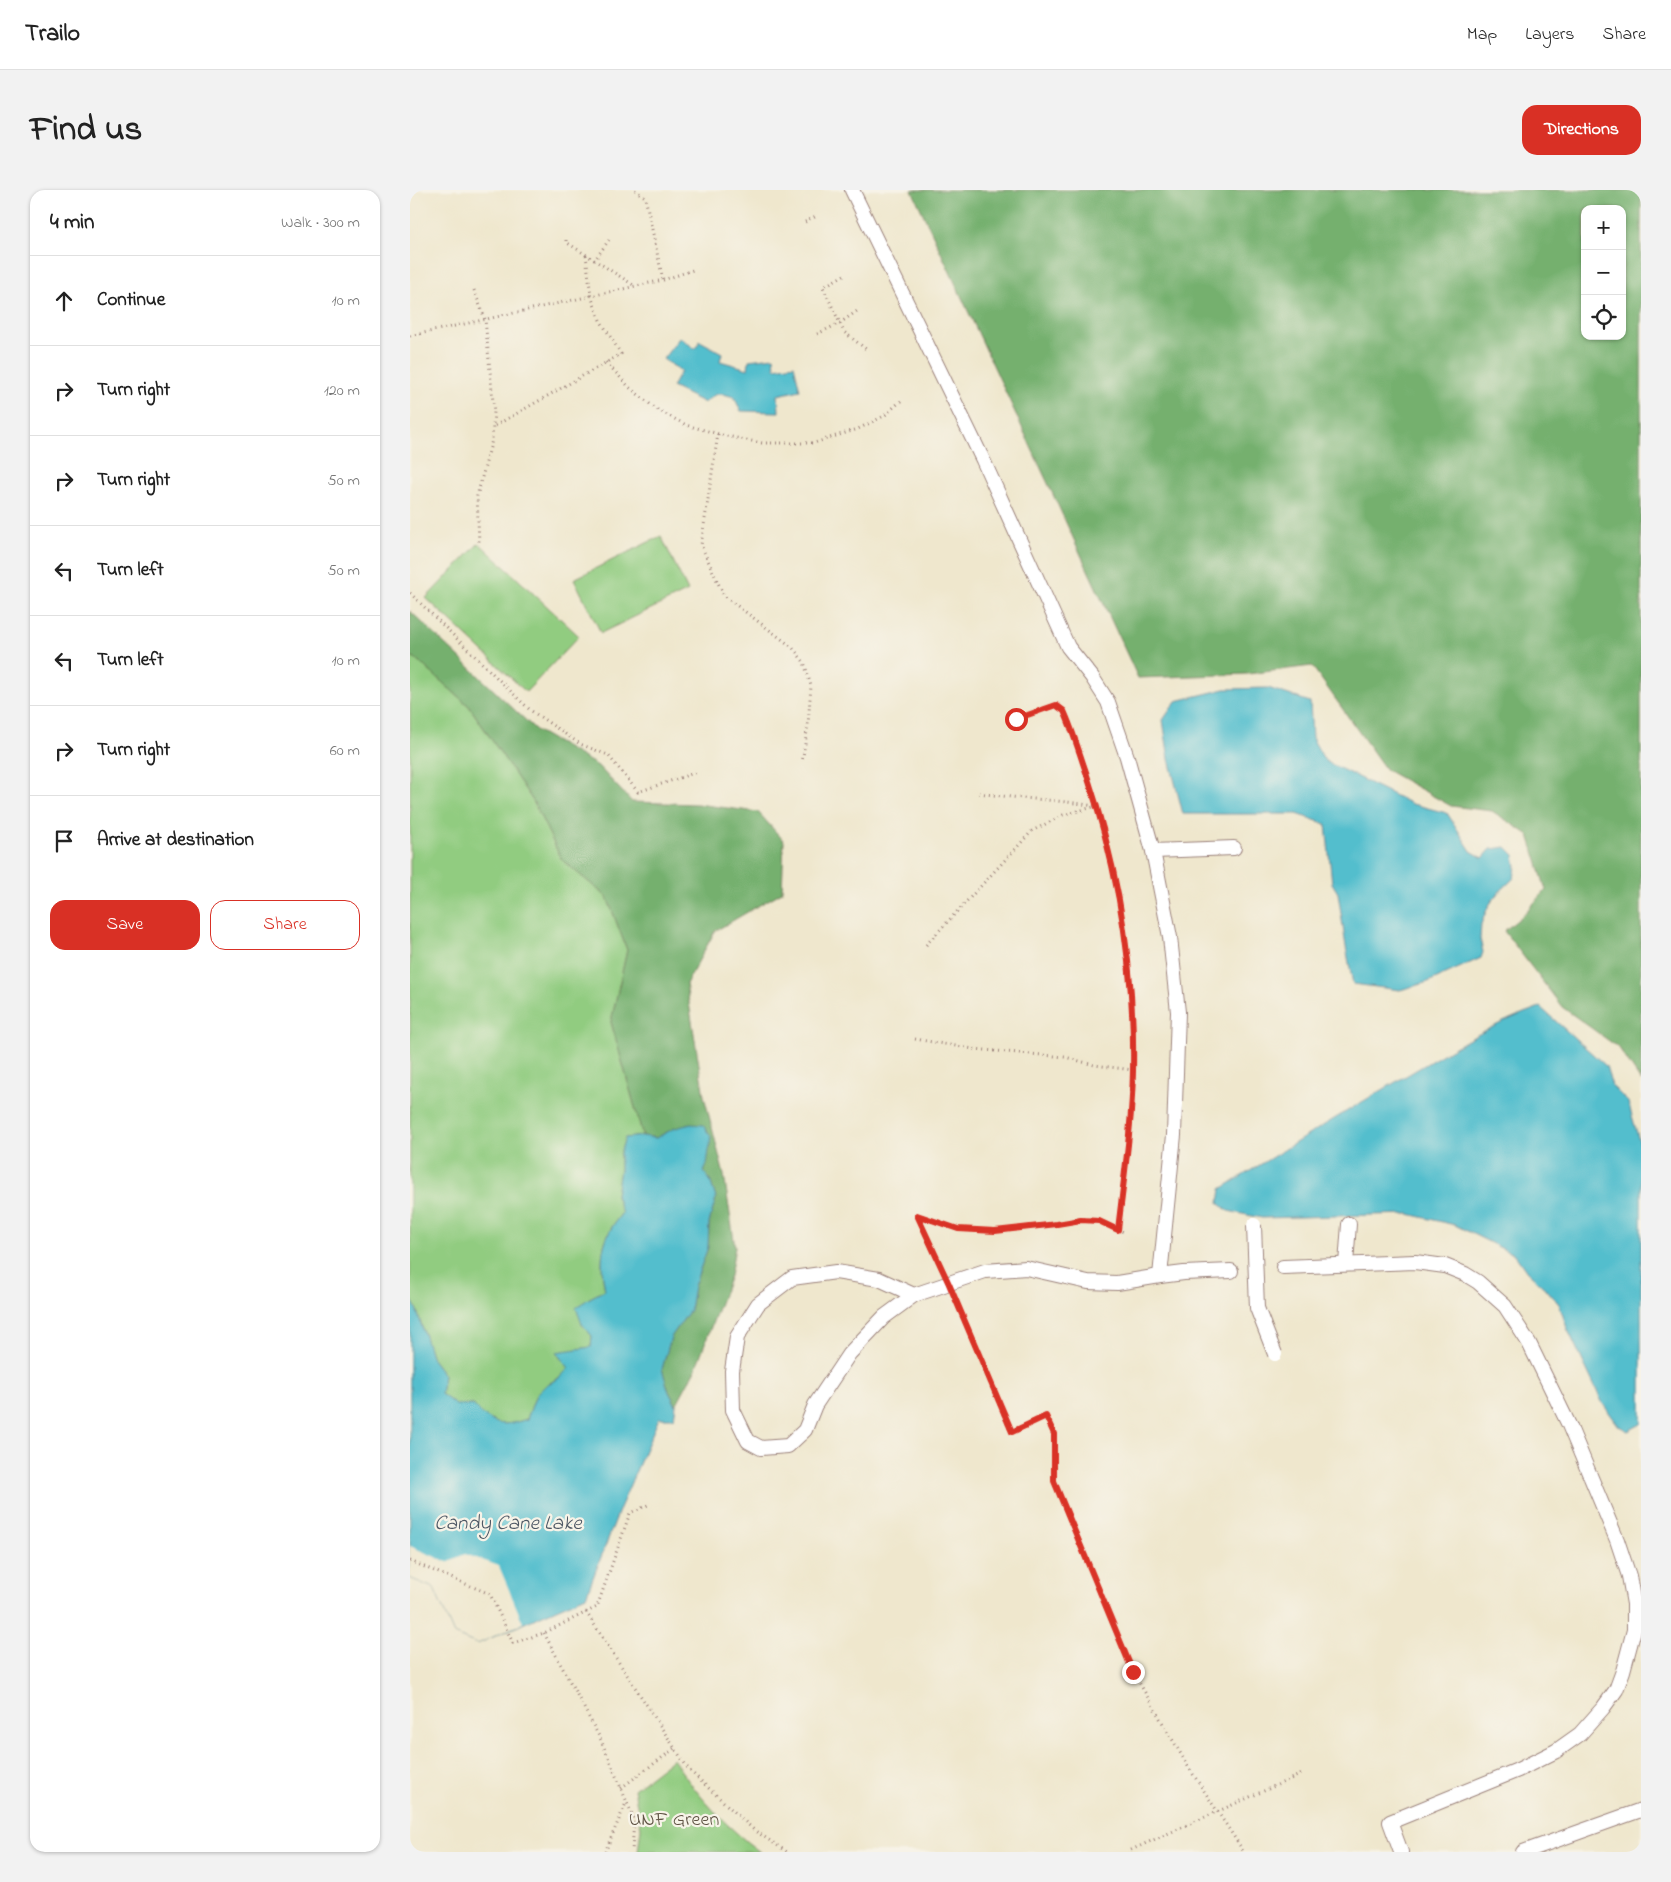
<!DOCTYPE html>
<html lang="en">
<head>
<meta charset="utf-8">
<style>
  :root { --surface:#fff; --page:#f2f2f2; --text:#222; --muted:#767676; --line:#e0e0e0; --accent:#d93025 }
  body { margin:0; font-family:"Indie Flower",sans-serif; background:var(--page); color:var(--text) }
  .controls { position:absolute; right:15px; top:15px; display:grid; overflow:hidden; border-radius:10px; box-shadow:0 1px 4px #0004 }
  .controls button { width:45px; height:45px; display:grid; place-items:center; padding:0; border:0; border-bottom:1px solid var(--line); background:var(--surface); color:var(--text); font:25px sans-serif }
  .stop { position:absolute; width:15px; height:15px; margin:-11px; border:4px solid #d93025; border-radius:50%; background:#fff }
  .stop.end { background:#d93025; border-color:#fff; box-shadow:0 1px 5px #0008 }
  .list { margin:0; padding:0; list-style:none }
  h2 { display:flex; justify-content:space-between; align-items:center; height:65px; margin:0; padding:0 20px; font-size:21px }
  h2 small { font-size:16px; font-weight:400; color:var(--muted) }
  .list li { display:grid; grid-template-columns:32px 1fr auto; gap:15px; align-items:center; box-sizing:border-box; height:90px; padding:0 20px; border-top:1px solid var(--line) }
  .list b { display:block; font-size:19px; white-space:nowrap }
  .list em { font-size:16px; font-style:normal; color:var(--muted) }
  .actions { display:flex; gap:10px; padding:15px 20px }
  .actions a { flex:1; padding:11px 0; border:1px solid var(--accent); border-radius:15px; text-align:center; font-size:18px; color:var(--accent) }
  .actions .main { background:var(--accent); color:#fff }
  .icon { flex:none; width:28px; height:28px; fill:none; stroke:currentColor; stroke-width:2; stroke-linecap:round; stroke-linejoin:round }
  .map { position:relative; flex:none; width:1231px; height:1662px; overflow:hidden; border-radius:15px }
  header { display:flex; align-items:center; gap:30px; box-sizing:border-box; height:70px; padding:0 25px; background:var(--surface); border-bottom:1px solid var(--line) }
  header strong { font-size:24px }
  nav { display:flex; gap:28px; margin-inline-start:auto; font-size:18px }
  .intro { display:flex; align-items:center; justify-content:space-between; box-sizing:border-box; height:120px; padding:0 30px }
  h1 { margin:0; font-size:35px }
  .button { padding:12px 22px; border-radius:15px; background:var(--accent); color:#fff; font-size:18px; font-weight:700 }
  main { display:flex; gap:30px; padding:0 30px }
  aside { flex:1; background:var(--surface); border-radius:15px; box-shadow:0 1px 4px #0004 }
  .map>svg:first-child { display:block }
  .green { fill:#91cc80; stroke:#6e7656 }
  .forest { fill:#74b06e; stroke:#5f684c; fill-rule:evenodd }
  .water { fill:#53becd; stroke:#4e6e7c }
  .pier { fill:#efe7cd }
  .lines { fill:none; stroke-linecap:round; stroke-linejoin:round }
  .service-casing { stroke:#9c837c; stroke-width:16 }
  .path { stroke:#9c837c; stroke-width:3; stroke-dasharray:1 4; stroke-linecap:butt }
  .service { stroke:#fff; stroke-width:14 }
  .service-bridge-casing { stroke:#9c837c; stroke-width:16; stroke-linecap:butt }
  .path-bridge { stroke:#9c837c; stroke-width:3; stroke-dasharray:1 4; stroke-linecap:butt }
  .service-bridge { stroke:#fff; stroke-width:14 }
  .route { stroke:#d93025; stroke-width:6 }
  .labels { text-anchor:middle; stroke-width:4.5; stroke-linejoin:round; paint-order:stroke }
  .park-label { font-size:20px; fill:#5f5344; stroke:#f7f3e8 }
  .water-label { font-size:21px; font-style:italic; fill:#4d5764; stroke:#f7f3e8 }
</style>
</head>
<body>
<header>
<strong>Trailo</strong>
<nav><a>Map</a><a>Layers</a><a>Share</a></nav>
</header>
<div class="intro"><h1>Find us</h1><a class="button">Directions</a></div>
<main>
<aside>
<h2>4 min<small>Walk · 300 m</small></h2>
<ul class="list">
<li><svg class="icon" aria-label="ahead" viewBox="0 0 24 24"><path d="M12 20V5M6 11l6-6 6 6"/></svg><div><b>Continue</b></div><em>10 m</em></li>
<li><svg class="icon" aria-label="right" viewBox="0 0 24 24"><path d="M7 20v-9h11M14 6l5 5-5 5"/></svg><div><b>Turn right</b></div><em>120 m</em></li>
<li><svg class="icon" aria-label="right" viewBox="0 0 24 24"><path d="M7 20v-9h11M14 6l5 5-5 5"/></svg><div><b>Turn right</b></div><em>50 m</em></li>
<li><svg class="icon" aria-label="left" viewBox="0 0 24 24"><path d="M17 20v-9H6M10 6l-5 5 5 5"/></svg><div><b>Turn left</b></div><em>50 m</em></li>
<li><svg class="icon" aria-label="left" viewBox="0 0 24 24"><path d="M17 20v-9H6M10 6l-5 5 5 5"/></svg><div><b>Turn left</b></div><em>10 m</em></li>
<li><svg class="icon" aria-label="right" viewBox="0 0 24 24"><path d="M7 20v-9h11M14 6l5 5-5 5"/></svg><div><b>Turn right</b></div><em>60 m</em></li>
<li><svg class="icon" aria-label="arrive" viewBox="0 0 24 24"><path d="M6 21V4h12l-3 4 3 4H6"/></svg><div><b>Arrive at destination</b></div></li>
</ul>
<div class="actions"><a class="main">Save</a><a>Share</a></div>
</aside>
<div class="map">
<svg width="1231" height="1662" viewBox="0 0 1231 1662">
  <rect width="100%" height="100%" fill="#f7f3e8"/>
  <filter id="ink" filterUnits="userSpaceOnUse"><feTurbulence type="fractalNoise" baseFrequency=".02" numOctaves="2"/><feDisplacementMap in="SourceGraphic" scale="10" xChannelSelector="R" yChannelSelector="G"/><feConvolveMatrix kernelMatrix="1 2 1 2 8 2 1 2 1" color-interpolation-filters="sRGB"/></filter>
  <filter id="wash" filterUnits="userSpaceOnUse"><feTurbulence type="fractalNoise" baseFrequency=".0096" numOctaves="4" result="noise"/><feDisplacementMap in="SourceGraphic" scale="20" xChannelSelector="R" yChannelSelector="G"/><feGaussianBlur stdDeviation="1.12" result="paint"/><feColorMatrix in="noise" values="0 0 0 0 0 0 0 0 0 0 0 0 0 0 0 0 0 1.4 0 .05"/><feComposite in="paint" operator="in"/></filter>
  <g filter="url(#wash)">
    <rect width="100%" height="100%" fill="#efe7cd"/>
    <!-- green -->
    <g class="green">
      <polygon points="251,346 278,401 191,443 164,389"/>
      <polygon points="69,353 169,446 116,502 16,408"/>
      <path d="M0,466L5,468L59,516L123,611L152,670L197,707L217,760L201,832L233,946L215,948L210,963V980L206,1005L212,1023C191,1049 189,1068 195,1100L178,1109L172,1134L182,1146L181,1157L146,1163L160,1178L149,1188L136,1195L126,1205L117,1229C91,1238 82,1235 63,1215H46L31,1204L34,1185L22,1169L6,1118L0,1107Z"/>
      <path d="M263,1569C286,1604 316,1637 350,1662H228L231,1638L224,1599Z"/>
    </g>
    <!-- forest -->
    <g class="forest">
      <path d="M502,0H1231V891L1209,858L1152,817L1094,741L1111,727L1136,700L1119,645L1082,621L1041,616L976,580L902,476L838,484L728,488ZM1175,19H1212V146H1175Z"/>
      <polygon points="0,421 126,540 188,576 222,612 287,614 348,622 374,651 372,702 305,741 276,794 294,906 314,985 325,1057 320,1086 285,1180 266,1215 259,1202 252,1179 261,1147 280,1120 284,1096 298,1057 299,1033 306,1008 300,990 294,982 297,974 265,938 246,948 233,946 201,832 217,760 197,707 152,670 123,611 59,516 5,468 0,466"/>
    </g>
    <!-- water -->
    <g class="water">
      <path d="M270,147L285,159L290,151L312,163L310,171L338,179L339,170L364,167L365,178L384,175L390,200L368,205L369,222L331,221L324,207C310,203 306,201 295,213L262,197L271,181L253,169Z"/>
      <polygon points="858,498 900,512 902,548 915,571 1002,614 1037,623 1061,661 1073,668 1081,659 1096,657 1104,665 1106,677 1104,688 1086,705 1078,717 1071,734 1070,749 1073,762 1071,768 1018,792 990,800 943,794 936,757 928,703 922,693 916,634 887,624 773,624 759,569 753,530 766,511 815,499"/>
      <path d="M1130,817L1196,876L1202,896L1218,912L1231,957V1234L1218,1241L1209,1236L1193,1214L1157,1138L1149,1114L1138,1101L1117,1082L1105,1065L1045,1035L999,1024L852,1028L818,1021L809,1013L811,999C874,960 937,920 1001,883C1043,858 1084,833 1130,817Z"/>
      <path d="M281,934L293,935L301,947L297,974L294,982L300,990L306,1008L299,1033L298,1057L284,1096L280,1120L261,1147L252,1179L259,1202L266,1215L264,1228H249L210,1318L176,1406L67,1454L44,1444L24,1398L0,1388V1107L6,1118L22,1169L34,1185L31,1204L46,1215H63C82,1235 91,1238 117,1229L126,1205L136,1195L149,1188L159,1178L146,1162L181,1157L182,1146L172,1134L166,1118L178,1109L195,1100C189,1068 191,1049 212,1023L206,1005L210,980V963L215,948L233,946L246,948L265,938Z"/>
    </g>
    <!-- pier -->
    <polygon class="pier" points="0,1356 37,1372 55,1364 89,1376 113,1433 67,1454 44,1444 24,1398 0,1388"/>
  </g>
  <g filter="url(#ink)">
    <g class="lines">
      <defs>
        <g id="service">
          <polyline points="442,0 573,270 658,457 682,487 698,512 717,567 743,661 760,747 768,822 764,945 750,1086 774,1083 821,1081"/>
          <polyline points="743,661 824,658"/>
          <polyline points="936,1074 939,1034"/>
          <polyline points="873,1077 1005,1072 1035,1076 1055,1084 1068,1092 1095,1116 1119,1153 1159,1235 1207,1350 1219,1386 1224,1414 1224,1440 1213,1481 1206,1500 1193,1518 1170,1544 1146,1561 1108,1580 980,1632 991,1662"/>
          <polyline points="504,1105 469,1089 426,1082 382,1088 348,1114 327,1147 322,1181 323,1220 338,1251 351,1258 378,1256 395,1240 405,1215 439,1164 474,1127 504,1105 575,1081 616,1078 678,1092 707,1093 750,1086"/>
          <polyline points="1113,1662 1231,1620"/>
        </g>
      </defs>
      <!-- service casing -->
      <use href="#service" class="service-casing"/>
      <!-- path -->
      <g class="path">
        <polyline points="225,0 235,7 253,90"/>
        <polyline points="395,32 405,27"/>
        <polyline points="156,50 156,52 225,96"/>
        <polyline points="176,65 181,106 253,90 286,79"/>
        <polyline points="184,71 199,50"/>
        <polyline points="434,85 413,97 434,142 456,159"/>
        <polyline points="64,100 75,129 84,222 82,250 67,306 69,353"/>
        <polyline points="407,144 430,133 450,119"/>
        <polyline points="0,146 181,106 190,130 211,164 83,237"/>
        <polyline points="196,172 219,197 246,219 276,235 316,246 352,253 404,253 448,239 474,226 493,209"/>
        <polyline points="308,244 291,355 314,406 382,457 394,472 401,496 398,535 392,573"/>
        <polyline points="0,403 120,520 170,554 198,565 228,602 287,582"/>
        <path d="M606,529L646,515L654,521C663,541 669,562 676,582C708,678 725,780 723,881C722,934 714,987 708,1040"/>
        <path d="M569,603C607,609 646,609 684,616"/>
        <polyline points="516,755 622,641 653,625 687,616"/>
        <polyline points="505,849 563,859 655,867 684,875 723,880"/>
        <polyline points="507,1025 529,1073"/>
        <polyline points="507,1026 548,1039 585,1041 647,1034 671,1029 689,1031 716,1043"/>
        <polyline points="547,1113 601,1242 636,1226 644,1244 644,1291 723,1482 779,1578 834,1662"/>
        <polyline points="0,1371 80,1404 103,1453 134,1443 187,1417 220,1323 238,1315"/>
        <polyline points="176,1422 279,1580 344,1640 377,1662"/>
        <polyline points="134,1443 191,1550 224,1629 222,1662"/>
        <polyline points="211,1598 265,1558"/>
        <polyline points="195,1662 216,1613"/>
      </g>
      <!-- service -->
      <use href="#service" class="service"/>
      <defs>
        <polyline id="service-bridge" points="844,1035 847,1118 865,1164"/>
      </defs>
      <!-- service-bridge casing -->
      <use href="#service-bridge" class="service-bridge-casing"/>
      <!-- path-bridge -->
      <polyline class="path-bridge" points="721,1660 894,1583"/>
      <!-- service-bridge -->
      <use href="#service-bridge" class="service-bridge"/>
    </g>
  </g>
  <g class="lines" filter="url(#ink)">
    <!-- route -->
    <path class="route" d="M606,529L646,515L654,521C663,541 669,562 676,582C708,678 725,779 723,881C722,934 714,987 708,1040L689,1031L671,1030L647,1034L585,1041L548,1039L507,1025L539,1094L602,1242L636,1226L644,1244V1291L723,1482"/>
  </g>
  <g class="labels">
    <!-- park labels -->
    <g class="park-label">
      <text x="264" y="1635">UNF Green</text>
    </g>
    <!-- water labels -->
    <g class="water-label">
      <text x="98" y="1339">Candy Cane Lake</text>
    </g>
  </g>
</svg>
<div class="controls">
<button>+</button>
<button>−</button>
<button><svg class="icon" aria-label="locate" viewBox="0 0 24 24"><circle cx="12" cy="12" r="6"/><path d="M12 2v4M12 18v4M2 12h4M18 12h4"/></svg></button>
</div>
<div class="stop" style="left:606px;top:529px"></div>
<div class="stop end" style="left:723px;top:1482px"></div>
</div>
</main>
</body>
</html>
